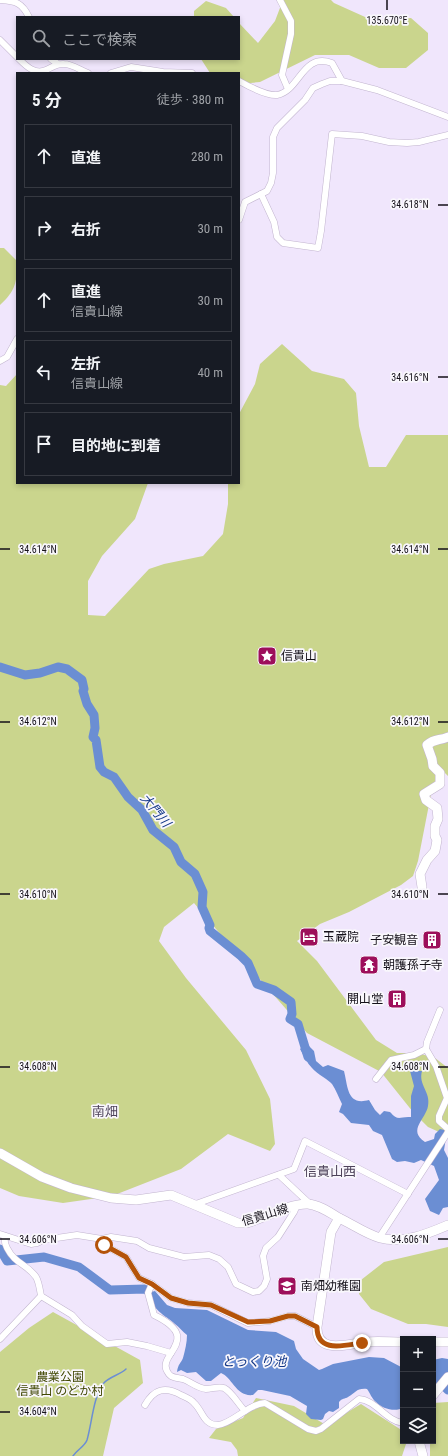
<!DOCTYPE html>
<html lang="ja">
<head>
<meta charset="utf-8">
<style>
  :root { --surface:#171b24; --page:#242831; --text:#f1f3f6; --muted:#9ea1a6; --line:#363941 }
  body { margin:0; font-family:"Roboto Condensed","Noto Sans JP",sans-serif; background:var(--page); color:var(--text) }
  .controls { position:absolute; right:12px; bottom:12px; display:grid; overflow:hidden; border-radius:0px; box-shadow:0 2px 6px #0003 }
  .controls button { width:36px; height:36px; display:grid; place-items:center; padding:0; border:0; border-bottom:1px solid var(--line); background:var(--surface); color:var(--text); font:20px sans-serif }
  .stop { position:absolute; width:12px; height:12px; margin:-9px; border:3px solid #b45309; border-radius:50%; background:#fff }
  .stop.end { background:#b45309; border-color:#fff; box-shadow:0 1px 4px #0008 }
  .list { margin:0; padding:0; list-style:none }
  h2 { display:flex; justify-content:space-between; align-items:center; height:52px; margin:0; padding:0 16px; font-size:17px }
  h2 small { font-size:13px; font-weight:400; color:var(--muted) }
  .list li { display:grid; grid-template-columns:26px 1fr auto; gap:12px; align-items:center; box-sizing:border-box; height:64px; margin:0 8px 8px; padding:0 8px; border:1px solid var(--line); border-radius:0px }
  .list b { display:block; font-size:15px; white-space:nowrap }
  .list p { margin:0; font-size:13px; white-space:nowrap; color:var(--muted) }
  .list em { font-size:13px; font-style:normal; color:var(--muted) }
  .icon { flex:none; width:22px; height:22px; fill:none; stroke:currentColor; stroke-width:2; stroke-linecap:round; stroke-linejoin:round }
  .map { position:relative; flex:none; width:448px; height:1456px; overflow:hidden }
  .search { position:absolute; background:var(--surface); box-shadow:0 2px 6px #0003; left:16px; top:16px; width:224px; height:44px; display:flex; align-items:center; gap:10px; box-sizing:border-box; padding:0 14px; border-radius:0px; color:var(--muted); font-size:15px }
  .panel { position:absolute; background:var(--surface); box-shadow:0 2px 6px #0003; left:16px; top:72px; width:224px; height:412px; border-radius:0px }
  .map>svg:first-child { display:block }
  .green { fill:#cad58d }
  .water { fill:#6b8ed3 }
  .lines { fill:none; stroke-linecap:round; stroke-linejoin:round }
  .stream { stroke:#6b8ed3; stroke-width:1.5 }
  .river { stroke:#6b8ed3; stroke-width:9 }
  .street-casing { stroke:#c2b5cf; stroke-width:7 }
  .secondary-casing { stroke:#c2b5cf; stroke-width:10 }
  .street { stroke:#fff; stroke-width:6 }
  .secondary { stroke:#fff; stroke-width:9 }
  .route { stroke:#b45309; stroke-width:5 }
  .ticks { fill:none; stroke:#141019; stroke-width:1.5 }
  .labels { text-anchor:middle; stroke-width:3.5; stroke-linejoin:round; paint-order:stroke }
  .poi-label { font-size:12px; fill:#141019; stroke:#f9f7fc; text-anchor:start }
  .street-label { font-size:12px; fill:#141019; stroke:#f9f7fc }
  .park-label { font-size:12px; fill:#404702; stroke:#f9f7fc }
  .water-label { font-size:13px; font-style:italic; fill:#113686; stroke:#f9f7fc }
  .neighbourhood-label { font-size:13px; fill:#4e435a; stroke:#f9f7fc }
  .ticks-label { font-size:10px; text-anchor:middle; fill:#141019; stroke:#f9f7fc; stroke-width:3.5; stroke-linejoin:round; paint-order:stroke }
</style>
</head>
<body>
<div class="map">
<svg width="448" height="1456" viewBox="0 0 448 1456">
  <rect width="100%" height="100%" fill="#f0e6fc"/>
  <!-- green -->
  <g class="green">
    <polygon points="283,0 331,0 334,3 374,21 411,18 428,33 428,50 406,68 379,68 349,55 315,55 260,82 239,84 239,73 210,73 201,59 239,59 239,23 258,43 275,21"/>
    <polygon points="206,1 226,8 234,17 194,17 194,11"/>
    <path d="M0,248H4L17,261C17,282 16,290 0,305Z"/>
    <polygon points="282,344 312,371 344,379 356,393 359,426 369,467 386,467 406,435 448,435 448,776 443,771 433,784 418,861 413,876 401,885 349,912 320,924 297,941 317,961 376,1040 397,1053 418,1053 435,1058 448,1068 448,1136 428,1127 413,1112 381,1072 307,1033 216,929 194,903 164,927 159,941 186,978 246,1050 270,1099 275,1144 270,1151 228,1134 181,1169 112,1196 63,1203 19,1196 0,1188 0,385 6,386 17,374 17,483 148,483 135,519 102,556 88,581 88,615 105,616 149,569 164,564 203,556 223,534 228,504 228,483 239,483 239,414 255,384 260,364"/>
    <polygon points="448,1247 448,1327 426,1324 408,1324 371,1309 359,1294 361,1280 384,1262"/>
    <polygon points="53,1312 140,1360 143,1383 114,1408 103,1456 0,1456 0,1352 29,1328"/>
    <polygon points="256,1398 294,1406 326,1425 361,1404 403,1431 403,1441 407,1441 402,1456 238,1456 237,1450 231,1442 209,1438 216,1429 243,1418"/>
    <polygon points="448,1402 448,1456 430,1456 430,1441 433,1441 433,1403"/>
  </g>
  <!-- water -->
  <g class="water">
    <path d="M305,1045H308L314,1051L316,1061L323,1067L328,1065L344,1071C348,1087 347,1106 369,1100L375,1110L380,1115L384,1111L390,1112C399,1122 399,1116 411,1117V1096L414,1086L410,1071H422C418,1085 431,1092 428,1106C426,1119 407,1130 425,1142L434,1139L435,1134L440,1129L444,1130L446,1138L444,1150L448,1158V1207L443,1208L439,1215L430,1211L425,1199L439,1180L434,1166L421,1160L414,1163L405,1161L397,1162L392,1159L382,1135L373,1131L369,1125L351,1123L343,1114L339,1112L342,1104C339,1098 336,1090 332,1084C329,1080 317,1074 312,1068C307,1063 304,1056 300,1049Z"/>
    <path d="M155,1291L167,1305L175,1308L207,1310L248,1330L276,1332L294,1341L296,1349L303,1359L319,1370L322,1369L333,1364L369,1357L384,1358L403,1368V1408C395,1412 382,1409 376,1402C372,1399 370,1393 367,1389C356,1388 356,1393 348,1397C345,1399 342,1398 339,1402V1408L333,1412L329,1411L325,1414L323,1419L321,1420L311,1419L306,1414L307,1406L290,1396L262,1390H258L253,1395C236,1397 232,1377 221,1373L211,1381H206L196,1372L187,1373L181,1370L177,1372C178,1364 181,1363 183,1358C185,1350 187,1343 187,1335C183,1332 179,1327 175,1324C165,1315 149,1309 151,1292Z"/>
    <polygon points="442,1358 448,1359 448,1373 433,1390 433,1360"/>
  </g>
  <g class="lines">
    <!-- stream -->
    <path class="stream" d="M73,1456C77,1450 85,1446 87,1440C92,1423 93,1398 103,1384C108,1377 120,1375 126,1369"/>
    <!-- river -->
    <g class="river">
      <polyline points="0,667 25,675 40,673 58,667 67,669 82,680 84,689 83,691 87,704 94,715 95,728 93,737 96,740 100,767 104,772 114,777 128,797 142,810 153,830 174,847 181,862 195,874 203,892 202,907 210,925 209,928 210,931 241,956 248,963 257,984 274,990 291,1002 292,1014 290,1019 298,1024 308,1057"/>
      <polyline points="0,1249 7,1261 44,1257 79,1267 110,1290 145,1289 148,1291"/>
      <polyline points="444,1386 448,1390"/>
    </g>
    <defs>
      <g id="street">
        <path d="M1,0C16,1 22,3 29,17"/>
        <polyline points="280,0 291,21 291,34 282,75 288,89"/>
        <polyline points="0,40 17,57"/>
        <path d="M19,59C26,66 35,75 46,70C53,67 57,63 64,64C72,64 80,70 88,73"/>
        <polyline points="51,59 58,64"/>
        <polyline points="111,73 131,67 163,72 192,73"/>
        <path d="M239,81C248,86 267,96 277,95C300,91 302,52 332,63L342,81"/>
        <polyline points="261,194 274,222 277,237 283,243 318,248 321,231 332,134 362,136 389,142 407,143 419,142 448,135"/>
        <polyline points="239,220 245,202 267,191 271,183 273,173 273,137 277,128 305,100 313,88 322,84 330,81 342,81 377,90 448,117"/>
        <polyline points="0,361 7,357 17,339"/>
        <polyline points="440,1010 427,1042 426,1049 436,1066 447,1098 439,1116 439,1121 448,1129"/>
        <polyline points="376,1079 391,1060 414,1055 426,1049"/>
        <polyline points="279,1175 310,1204"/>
        <polyline points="193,1205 294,1169 305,1141 408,1194"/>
        <polyline points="0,1234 31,1244 37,1243 43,1240 77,1235 102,1239 111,1237 137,1241 149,1248 184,1257 209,1255 219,1259 228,1267 236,1284 253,1292 259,1291 264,1286 267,1279 263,1256 266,1248 278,1237 294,1212 297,1205"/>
        <path d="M5,1236C4,1240 5,1244 7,1248C15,1264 27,1264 36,1277C39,1282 40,1290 41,1296L72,1315L82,1326L107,1344L127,1342L147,1346L171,1353"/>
        <polyline points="379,1238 448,1132"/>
        <polyline points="102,1239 104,1245 126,1257 139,1278 152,1284 171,1298 188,1303 211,1305 248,1323 270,1321 288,1316 295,1316 317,1327"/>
        <path d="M152,1284L148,1293L154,1315C204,1339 157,1354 167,1371C168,1373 169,1375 171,1376C174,1378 179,1378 183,1379C191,1382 197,1388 206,1389C212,1389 218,1386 224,1388C232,1392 238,1404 245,1411"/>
        <polyline points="0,1339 41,1296"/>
        <path d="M145,1405C154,1389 165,1386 181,1395C185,1397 191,1399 194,1403C203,1411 203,1425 218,1425C232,1424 248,1404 265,1403L308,1429L316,1431L321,1429L359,1399C376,1400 386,1421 403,1423"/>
      </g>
      <g id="secondary">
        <path d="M422,887L420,874L427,860L435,851L437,840L435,836V826L438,819L437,808L426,800L424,794L440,784V773L433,766L432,759L427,745C435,738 439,741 448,737"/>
        <path d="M0,1153L42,1177L71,1188L111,1198L136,1200L171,1195L238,1223H247C264,1218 291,1203 308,1204C319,1205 329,1212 339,1218C352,1224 366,1234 380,1238C403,1244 427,1234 448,1225"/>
        <path d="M339,1218L331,1232L317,1327C316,1355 348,1344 365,1342C377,1341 390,1342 403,1342"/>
        <polyline points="433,1342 448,1342"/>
        <polyline points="433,1395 448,1377"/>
        <polyline points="419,1441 423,1456"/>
      </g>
    </defs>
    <!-- street casing -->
    <use href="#street" class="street-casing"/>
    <!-- secondary casing -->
    <use href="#secondary" class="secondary-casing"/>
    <!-- street -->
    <use href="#street" class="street"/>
    <!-- secondary -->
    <use href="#secondary" class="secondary"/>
  </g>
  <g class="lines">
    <!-- route -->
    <path class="route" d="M104,1245L126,1257L139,1278L152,1284L171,1298L188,1303L211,1305L248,1322L270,1321L288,1316H295L317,1327C317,1354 345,1345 362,1343"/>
  </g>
  <!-- ticks -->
  <path class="ticks" d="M387,0V10M438,205H448M438,377H448M0,549H10M438,549H448M0,722H10M438,722H448M0,894H10M438,894H448M0,1067H10M438,1067H448M0,1239H10M438,1239H448M0,1412H10"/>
  <!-- icons -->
  <defs>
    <symbol id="sight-square" viewBox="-11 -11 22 22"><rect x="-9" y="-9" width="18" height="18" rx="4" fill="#9d0f5b" stroke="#f9f7fc"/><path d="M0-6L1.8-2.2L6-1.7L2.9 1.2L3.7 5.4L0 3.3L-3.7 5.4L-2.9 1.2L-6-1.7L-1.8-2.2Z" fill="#fff"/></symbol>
    <symbol id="hotel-square" viewBox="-11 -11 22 22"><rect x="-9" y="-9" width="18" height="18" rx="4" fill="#9d0f5b" stroke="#f9f7fc"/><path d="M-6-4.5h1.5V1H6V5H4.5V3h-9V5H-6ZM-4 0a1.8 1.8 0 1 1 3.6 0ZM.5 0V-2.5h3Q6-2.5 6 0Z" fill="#fff"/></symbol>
    <symbol id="building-square" viewBox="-11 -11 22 22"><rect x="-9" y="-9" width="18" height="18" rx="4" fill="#9d0f5b" stroke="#f9f7fc"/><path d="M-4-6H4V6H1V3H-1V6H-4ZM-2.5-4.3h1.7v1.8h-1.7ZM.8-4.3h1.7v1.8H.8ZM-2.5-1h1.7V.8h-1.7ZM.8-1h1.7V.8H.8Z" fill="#fff"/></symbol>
    <symbol id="temple-square" viewBox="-11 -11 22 22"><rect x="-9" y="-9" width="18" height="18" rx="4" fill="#9d0f5b" stroke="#f9f7fc"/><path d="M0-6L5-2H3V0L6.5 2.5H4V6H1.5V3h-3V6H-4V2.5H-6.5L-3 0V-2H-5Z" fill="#fff"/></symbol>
    <symbol id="school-square" viewBox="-11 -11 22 22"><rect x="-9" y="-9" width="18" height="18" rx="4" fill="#9d0f5b" stroke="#f9f7fc"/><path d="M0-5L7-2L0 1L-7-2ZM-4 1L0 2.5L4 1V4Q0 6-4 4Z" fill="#fff"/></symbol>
  </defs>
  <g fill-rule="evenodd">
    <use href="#sight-square" x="256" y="645" width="22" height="22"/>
    <use href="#hotel-square" x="298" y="926" width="22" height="22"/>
    <use href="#building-square" x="421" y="929" width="22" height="22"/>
    <use href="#temple-square" x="358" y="954" width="22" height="22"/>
    <use href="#building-square" x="386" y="988" width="22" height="22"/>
    <use href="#school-square" x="276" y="1275" width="22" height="22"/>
  </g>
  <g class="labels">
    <!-- poi labels -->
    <g class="poi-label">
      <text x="281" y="660">信貴山</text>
      <text x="323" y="941">玉蔵院</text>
      <text x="418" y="944" text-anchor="end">子安観音</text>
      <text x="383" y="969">朝護孫子寺</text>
      <text x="383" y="1003" text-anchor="end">開山堂</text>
      <text x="301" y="1290">南畑幼稚園</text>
    </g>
    <!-- street labels -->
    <g class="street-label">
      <text transform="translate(265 1215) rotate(-17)" y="4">信貴山線</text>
    </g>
    <!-- park labels -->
    <g class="park-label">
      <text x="60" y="1381">農業公園<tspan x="60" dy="14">信貴山 のどか村</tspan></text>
    </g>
    <!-- water labels -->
    <g class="water-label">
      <text transform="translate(156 810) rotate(50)" y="5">大門川</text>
      <text x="254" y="1366">とっくり池</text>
    </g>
    <!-- neighbourhood labels -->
    <g class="neighbourhood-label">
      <text x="105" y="1116">南畑</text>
      <text x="330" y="1176">信貴山西</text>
    </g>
  </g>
  <g class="ticks-label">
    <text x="387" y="24">135.670°E</text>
    <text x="410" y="208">34.618°N</text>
    <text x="410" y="381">34.616°N</text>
    <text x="38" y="553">34.614°N</text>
    <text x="410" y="553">34.614°N</text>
    <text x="38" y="725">34.612°N</text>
    <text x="410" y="725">34.612°N</text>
    <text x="38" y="898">34.610°N</text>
    <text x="410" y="898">34.610°N</text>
    <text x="38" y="1070">34.608°N</text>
    <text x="410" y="1070">34.608°N</text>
    <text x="38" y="1243">34.606°N</text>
    <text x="410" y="1243">34.606°N</text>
    <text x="38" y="1415">34.604°N</text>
  </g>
</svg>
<div class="controls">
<button>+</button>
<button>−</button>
<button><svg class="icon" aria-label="layers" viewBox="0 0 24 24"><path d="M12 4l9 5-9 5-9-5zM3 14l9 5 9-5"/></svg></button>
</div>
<div class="stop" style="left:104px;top:1245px"></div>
<div class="stop end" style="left:362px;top:1343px"></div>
<div class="search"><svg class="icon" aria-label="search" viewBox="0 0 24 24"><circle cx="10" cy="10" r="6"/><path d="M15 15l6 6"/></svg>ここで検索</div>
<section class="panel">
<h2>5 分<small>徒歩 · 380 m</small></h2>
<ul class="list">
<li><svg class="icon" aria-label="ahead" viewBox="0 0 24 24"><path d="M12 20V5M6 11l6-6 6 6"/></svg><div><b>直進</b></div><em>280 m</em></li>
<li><svg class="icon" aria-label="right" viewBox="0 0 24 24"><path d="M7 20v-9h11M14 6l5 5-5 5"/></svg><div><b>右折</b></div><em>30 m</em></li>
<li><svg class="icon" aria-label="ahead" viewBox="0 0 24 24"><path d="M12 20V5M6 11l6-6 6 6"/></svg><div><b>直進</b><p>信貴山線</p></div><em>30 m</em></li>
<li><svg class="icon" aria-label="left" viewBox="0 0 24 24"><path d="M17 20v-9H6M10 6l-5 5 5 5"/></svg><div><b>左折</b><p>信貴山線</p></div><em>40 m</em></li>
<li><svg class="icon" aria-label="arrive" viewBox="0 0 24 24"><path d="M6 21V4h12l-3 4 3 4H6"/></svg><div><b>目的地に到着</b></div></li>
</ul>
</section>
</div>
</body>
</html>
